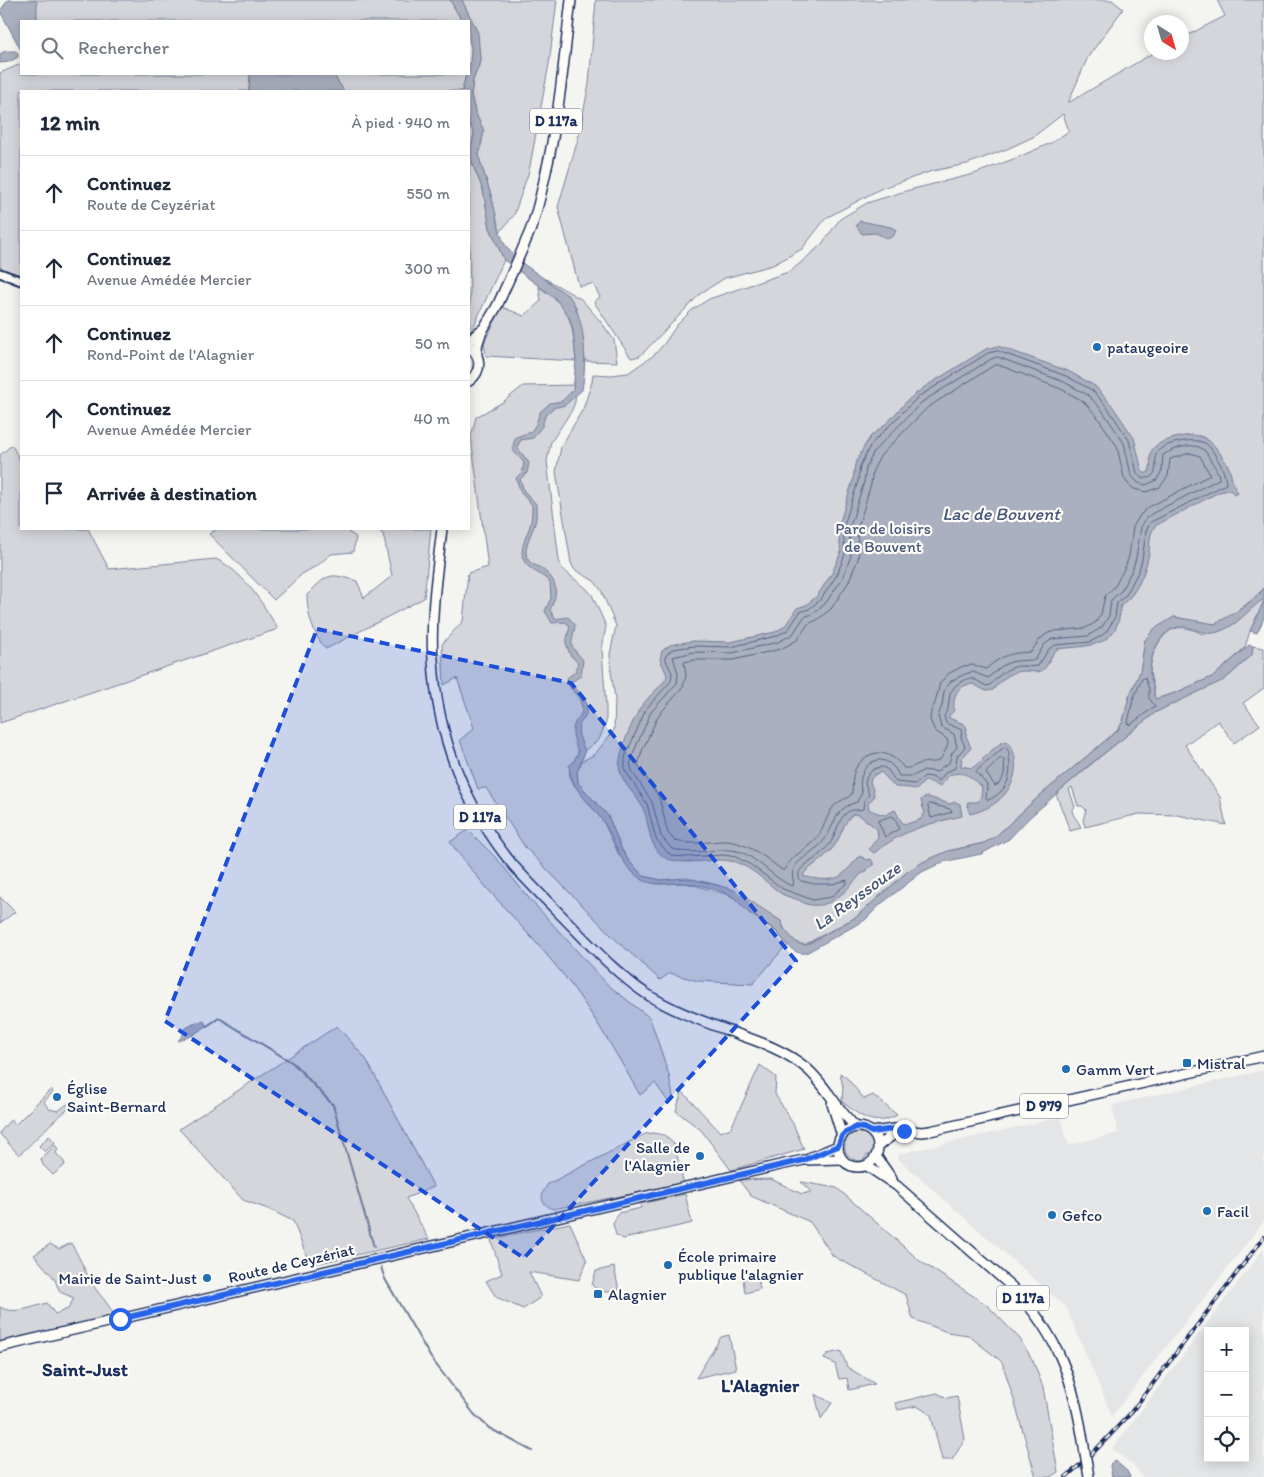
<!DOCTYPE html>
<html lang="fr">
<head>
<meta charset="utf-8">
<style>
  :root { --surface:#fff; --page:#f6f6f7; --text:#1f2937; --muted:#747a83; --line:#e0e1e3 }
  body { margin:0; font-family:Itim,sans-serif; background:var(--page); color:var(--text) }
  .controls { position:absolute; right:15px; bottom:15px; display:grid; overflow:hidden; border-radius:0px; box-shadow:0 2px 12px #0003 }
  .controls button { width:45px; height:45px; display:grid; place-items:center; padding:0; border:0; border-bottom:1px solid var(--line); background:var(--surface); color:var(--text); font:25px sans-serif }
  .compass { position:absolute; left:1144px; top:15px; width:45px; height:45px; border-radius:50%; background:var(--surface); box-shadow:0 2px 12px #0003; rotate:143deg }
  .stop { position:absolute; width:15px; height:15px; margin:-11px; border:4px solid #2563eb; border-radius:50%; background:#fff }
  .stop.end { background:#2563eb; border-color:#fff; box-shadow:0 1px 5px #0008 }
  .list { margin:0; padding:0; list-style:none }
  h2 { display:flex; justify-content:space-between; align-items:center; height:65px; margin:0; padding:0 20px; font-size:21px }
  h2 small { font-size:16px; font-weight:400; color:var(--muted) }
  .list li { display:grid; grid-template-columns:32px 1fr auto; gap:15px; align-items:center; box-sizing:border-box; height:75px; padding:0 20px; border-top:1px solid var(--line) }
  .list b { display:block; font-size:19px; white-space:nowrap }
  .list p { margin:0; font-size:16px; white-space:nowrap; color:var(--muted) }
  .list em { font-size:16px; font-style:normal; color:var(--muted) }
  .icon { flex:none; width:28px; height:28px; fill:none; stroke:currentColor; stroke-width:2; stroke-linecap:round; stroke-linejoin:round }
  .map { position:relative; flex:none; width:1264px; height:1477px; overflow:hidden }
  .search { position:absolute; background:var(--surface); box-shadow:0 2px 12px #0003; left:20px; top:20px; width:450px; height:55px; display:flex; align-items:center; gap:12px; box-sizing:border-box; padding:0 18px; border-radius:0px; color:var(--muted); font-size:19px }
  .panel { position:absolute; background:var(--surface); box-shadow:0 2px 12px #0003; left:20px; top:90px; width:450px; height:440px; border-radius:0px }
  .map>svg:first-child { display:block }
  .built { fill:#e4e5e6; fill-rule:evenodd }
  .green { fill:#d4d6db; stroke:#78829c }
  .water { fill:#aab0bf; stroke:#717c98 }
  .lines { fill:none; stroke-linecap:round; stroke-linejoin:round }
  .shore { stroke:#546385; stroke-width:1 }
  .stream { stroke:#717c98; stroke-width:2 }
  .tertiary-casing { stroke:#1b2f5e; stroke-width:11 }
  .primary-casing { stroke:#1b2f5e; stroke-width:12 }
  .tertiary { stroke:#fdfcf7; stroke-width:7 }
  .primary { stroke:#fdfcf7; stroke-width:9 }
  .rail-casing { stroke:#1b2f5e; stroke-width:4 }
  .rail { stroke:#fdfcf7; stroke-width:2; stroke-dasharray:5.5; stroke-linecap:butt }
  .primary-bridge-casing { stroke:#1b2f5e; stroke-width:12; stroke-linecap:butt }
  .primary-bridge { stroke:#fdfcf7; stroke-width:9 }
  .route { stroke:#2563eb; stroke-width:6 }
  .marked { fill:#1d4ed8; fill-opacity:0.2; stroke:#1d4ed8; stroke-width:4; stroke-dasharray:10 6; stroke-linejoin:round }
  .poi-dot { fill:#1f6fb2; stroke:#fdfcf7; stroke-width:2 }
  .labels { text-anchor:middle; stroke-width:4.5; stroke-linejoin:round; paint-order:stroke }
  .shield { fill:#fdfcf7; stroke:#5f6c8c; stroke-width:1 }
  .shield-label { font-size:15px; font-weight:bold; fill:#1b2f5e }
  .poi-label { font-size:16px; fill:#1b2f5e; stroke:#fdfcf7; text-anchor:start }
  .park-label { font-size:16px; fill:#49597d; stroke:#fdfcf7 }
  .street-label { font-size:16px; fill:#1b2f5e; stroke:#fdfcf7 }
  .water-label { font-size:18px; font-style:italic; fill:#46567b; stroke:#fdfcf7 }
  .neighbourhood-label { font-size:18px; font-weight:bold; fill:#1b2f5e; stroke:#fdfcf7 }
  .quarter-label { font-size:19px; font-weight:bold; fill:#1b2f5e; stroke:#fdfcf7 }
</style>
</head>
<body>
<div class="map">
<svg width="1264" height="1477" viewBox="0 0 1264 1477">
  <rect width="100%" height="100%" fill="#f4f4f1"/>
  <filter id="ink" filterUnits="userSpaceOnUse"><feTurbulence type="fractalNoise" baseFrequency=".02" numOctaves="2"/><feDisplacementMap in="SourceGraphic" scale="10" xChannelSelector="R" yChannelSelector="G"/><feConvolveMatrix kernelMatrix="1 2 1 2 8 2 1 2 1" color-interpolation-filters="sRGB"/></filter>
  <g filter="url(#ink)">
    <!-- built -->
    <g class="built">
      <polygon points="1264,1070 1264,1221 1112,1416 1066,1307 898,1159 899,1154 1061,1117 1068,1145 1118,1133 1112,1105"/>
      <path d="M1264,1248V1477H1141L1136,1467L1112,1449ZM1208,1331H1245V1458H1208Z"/>
    </g>
    <!-- green -->
    <g class="green">
      <polygon points="35,0 450,0 462,21 37,21"/>
      <polygon points="462,0 557,0 549,64 529,171 514,215 500,232 491,195 480,161 479,154 484,131 475,112 471,95 473,80 479,65 480,58"/>
      <path d="M596,0H1112L1123,9L1088,57L1068,103L1153,53L1182,52V38L1225,16L1217,0H1264V588C1256,597 1225,623 1213,624C1200,625 1187,619 1174,617L1145,640L1140,672L1129,697L1123,721L1118,730L1036,799L994,838L984,843L948,851L923,862L907,872L856,917L804,945C792,943 785,932 781,921L718,885L687,878L661,880L643,876L629,861L622,850L608,816L578,783L577,772L582,761L595,754L614,730L615,699L611,671L610,654L616,626L601,590L594,581L574,569L571,563L556,472L561,447L583,409L592,382L593,374L612,375L628,373L654,355L664,344L677,325L692,310L709,299L791,271L821,245L840,219L867,203L909,190L974,174L1016,158L1051,143L1069,131L1063,114L1033,137L1007,149L967,164L932,171L880,189L826,218L802,249L773,265L725,278L701,293L640,356L631,358L594,302L600,297L593,284L579,286L558,207L578,139L589,84Z"/>
      <polygon points="21,64 21,74 250,74 249,91 21,91 21,275 0,269 0,73"/>
      <polygon points="333,74 466,74 462,91 344,91"/>
      <polygon points="469,124 474,133 471,149 472,163 483,190 490,228 504,260 470,334"/>
      <polygon points="546,279 581,299 602,323 614,340 617,362 585,361 582,334 576,306"/>
      <path d="M539,287C573,310 572,322 576,361L486,356L484,343L502,307L524,316L541,301Z"/>
      <polygon points="576,385 575,402 572,410 551,442 547,461 559,560 562,569 587,589 592,595 606,626 602,649 606,708 606,722 599,740 582,752 574,761 569,774 574,785 603,821 619,855 631,870 657,884 686,883 726,894 735,898 748,912 778,933 788,946 783,949 753,984 698,981 670,973 660,980 613,937 525,847 486,788 478,789 460,740 474,728 457,678 444,685 442,644 463,621 468,573 488,567 471,437 476,417 503,402 523,386"/>
      <path d="M12,445L21,463V529H88L109,569L216,559C245,573 262,603 278,629L0,723V455Z"/>
      <polygon points="217,529 358,529 348,532 356,537 353,552 331,554 318,565 302,574 274,600 209,534"/>
      <path d="M377,529H431L424,598L326,649C313,635 307,614 307,595C328,574 328,572 357,581L364,598L392,576L383,534Z"/>
      <path d="M1263,599L1264,601L1250,631L1245,647L1234,658L1214,676L1175,693L1155,699L1154,696C1155,688 1151,681 1150,673C1150,666 1152,656 1155,650C1166,627 1180,622 1202,634Z"/>
      <path d="M1253,646L1264,648V688L1243,703L1260,725L1234,743L1218,721L1185,745L1220,797L1226,825L1177,815L1139,814L1085,827L1083,820L1086,810L1082,806H1078L1072,787L1069,789L1075,807L1072,809C1072,817 1079,820 1081,828L1070,831L1056,794L1101,756L1156,712L1229,676L1251,656Z"/>
      <path d="M468,830L498,860L527,896L608,985L650,1018L669,1075L673,1097L669,1103L655,1083L640,1095C613,1048 587,1002 552,961C518,921 481,885 450,842Z"/>
      <polygon points="0,897 15,912 0,923"/>
      <polygon points="337,1026 366,1059 434,1187 406,1198 429,1239 310,1265 293,1221 268,1209 243,1200 179,1129"/>
      <polygon points="760,1065 776,1077 775,1094 793,1124 804,1149 731,1170 701,1130 676,1111 682,1091 720,1132 731,1128"/>
      <path d="M840,1073L848,1079L864,1099L873,1095L897,1115C874,1128 859,1116 842,1101L843,1087Z"/>
      <path d="M51,1089L53,1092L44,1102L49,1109L58,1111L69,1103L71,1107C51,1121 37,1139 19,1155L0,1134V1132L11,1119L15,1125Z"/>
      <path d="M857,1132C870,1133 876,1143 871,1155H867L862,1161C842,1161 838,1138 857,1132Z"/>
      <path d="M654,1133L664,1135L674,1144L684,1184L553,1209C539,1203 540,1195 548,1184L645,1134Z"/>
      <polygon points="49,1136 55,1142 45,1152 39,1146"/>
      <polygon points="55,1145 58,1149 56,1153 64,1162 65,1165 53,1175 43,1165 41,1159"/>
      <polygon points="771,1179 802,1194 811,1192 801,1182 837,1188 920,1261 987,1305 1020,1339 1033,1361 1043,1387 1058,1472 1050,1477 1036,1477 1014,1400 1002,1362 968,1335 947,1332 913,1319 906,1295 833,1256 810,1222 751,1196 739,1180"/>
      <polygon points="685,1194 692,1223 623,1239 616,1235 613,1224 618,1213 641,1208 640,1204"/>
      <polygon points="570,1223 587,1261 579,1280 529,1272 541,1297 523,1309 496,1297 486,1281 502,1274 491,1240 510,1235"/>
      <path d="M71,1243C79,1256 84,1269 91,1282C98,1294 109,1303 114,1316L0,1341V1307C14,1315 32,1307 47,1303L55,1314L68,1309L74,1298L60,1292L54,1278L34,1255L50,1244L59,1249Z"/>
      <path d="M614,1267L619,1291C610,1292 598,1294 592,1285L596,1271Z"/>
      <polygon points="757,1276 760,1289 745,1293 743,1279"/>
      <polygon points="729,1335 736,1369 696,1378 721,1337"/>
      <polygon points="841,1351 847,1367 875,1384 849,1390 847,1378 839,1379 835,1364 824,1359 827,1354"/>
      <polygon points="937,1393 947,1398 957,1396 965,1439 952,1460 942,1460 931,1415 917,1406 898,1410 895,1403"/>
      <polygon points="815,1394 832,1403 821,1419"/>
    </g>
    <!-- water -->
    <g class="water">
      <polygon points="8,0 35,0 37,2 37,21 21,21 21,50 0,11"/>
      <path d="M450,0H462L478,33L480,58L479,65L473,80L471,95L475,112L484,131L479,154L480,161L491,195L500,232L504,243L515,258L570,297C586,323 587,361 582,390L565,405L553,408L545,416L542,426L533,438L521,440L517,447L529,463L527,473L520,479L524,491L536,504C536,510 537,517 535,523C532,534 523,547 527,557C529,563 534,565 539,567C558,579 559,591 550,610L555,619L568,617L575,625C572,647 567,642 583,660L581,676L571,682C576,691 586,695 587,708C587,716 582,719 579,726C576,735 583,743 585,752L577,772L578,783L608,816L622,850L629,861L643,876L661,880L687,878L732,889L781,921L784,929L797,943L806,945L856,917L907,872L923,862L948,851L984,843L994,838L1036,799L1118,730L1123,721L1129,697L1140,672L1145,640L1154,629L1174,617L1215,624L1241,609L1257,597L1264,588V599C1248,609 1238,626 1218,632C1204,636 1198,629 1185,627C1162,624 1149,654 1150,674C1151,682 1155,688 1154,696L1156,699L1175,693L1214,676L1249,645L1253,646L1252,655L1224,680L1156,712L1087,767L1029,818L1009,839L981,854L943,862L922,872L881,904L865,920L806,953C791,955 786,941 777,932C769,924 758,920 749,913C743,908 739,901 733,897C721,889 700,885 686,883C669,882 653,888 638,877C619,863 616,841 604,823C592,804 571,790 569,766L574,761L578,752C575,743 571,734 574,725C576,718 583,716 582,707C580,696 571,691 566,681L567,678L575,672L578,663L570,655L566,643L570,626L565,622L552,623L545,611L551,598L550,583C544,575 535,573 528,566C514,553 529,535 531,521C532,516 532,510 532,505L521,493L516,478L522,472L524,463C515,451 509,453 516,437L531,432L536,424L540,412L550,403L562,401L573,390L576,361L573,330L569,317L555,298L504,260L490,228L483,190L472,163L471,149L474,133L469,124V91H462L466,74H469L471,48L469,40V21H462Z"/>
      <polygon points="5,51 15,51 18,53 18,57 9,62 0,63 0,54"/>
      <polygon points="250,74 333,74 344,91 249,91"/>
      <polygon points="860,221 891,227 896,230 894,235 888,239 876,233 862,234 856,225"/>
      <path d="M998,346L1068,371L1095,386L1111,404L1134,438L1142,471L1144,473H1148C1153,465 1148,458 1152,450C1156,443 1167,440 1175,438C1198,432 1208,435 1221,455C1224,460 1229,465 1230,471C1232,480 1233,485 1238,493L1235,495L1230,490L1219,492L1155,526C1149,534 1150,543 1149,553C1146,570 1137,595 1121,605C1118,649 1091,645 1057,649C1050,655 1049,667 1041,671C1036,673 1031,671 1025,671C1011,671 1002,679 993,690L986,691L973,684C957,685 953,695 954,710L949,716V718L964,724L967,728L966,736L971,748L962,758L961,766L972,768C985,760 993,745 1006,741C1013,745 1013,751 1015,758C1019,788 997,808 970,814L967,804L968,802H978L981,796L982,787C971,777 965,770 949,775C936,795 940,782 925,781L916,790L911,788L895,787L881,772C875,774 872,776 870,782C874,792 877,796 868,803L869,809C871,811 881,814 885,815L895,810L902,823L907,824L921,819L925,812L923,808L921,800L924,797H928L950,804L955,802L960,804L962,816C927,824 903,830 874,853L869,849L878,837L877,829L859,815L853,814C843,822 842,835 835,845C827,856 815,864 805,872L803,876C813,879 831,882 840,876C848,871 853,862 860,856L867,860L871,859L874,865L867,869L865,873H862C847,889 832,911 806,904C803,903 800,900 796,899C790,897 784,896 779,892C766,882 751,867 735,862C715,856 692,866 671,860C650,854 650,830 645,813C640,797 624,787 620,771C616,756 634,716 643,704C650,695 659,688 666,679L667,675L660,659L662,651L670,645L693,641L730,642L775,632L785,626L797,608L806,605L817,596L832,573L841,552L838,528L853,480L855,464L865,445L871,436L886,424L908,400L923,388L986,349Z"/>
      <polygon points="1264,601 1264,618 1257,633 1250,631"/>
      <polygon points="204,1021 207,1026 191,1036 178,1041 184,1033 184,1029 197,1022"/>
      <polygon points="1115,1461 1127,1471 1130,1477 1112,1477 1110,1466 1111,1463"/>
    </g>
    <g class="lines">
      <!-- shore -->
      <g class="shore">
        <path d="M998,351L1066,376L1092,390L1107,407L1129,440L1137,473L1141,478C1145,478 1149,479 1152,476C1159,469 1154,461 1156,454C1160,443 1192,438 1202,442C1209,444 1212,450 1215,455C1221,465 1225,472 1226,484L1151,522L1146,531L1142,560L1139,570L1126,595L1117,603L1115,617L1107,631L1101,636L1090,642L1055,645L1049,649L1038,666C1033,667 1027,666 1022,666C1007,666 999,676 990,685L986,686L974,679H967L956,685L950,693L948,709L944,716L946,723L962,730L961,737L965,747L957,756L955,768L946,772L939,781L932,777L925,776L915,784L896,782L888,770L883,767C873,767 867,773 865,783L869,795L864,801L863,809C857,811 851,808 845,814C838,822 836,833 831,842C828,847 822,852 818,856C811,863 792,869 801,881L815,884H832L847,880V883L831,897L813,900L783,889L751,865L736,857L724,855L686,857L673,856L668,853L656,839L647,804L625,770V757L646,709L671,681L672,673L665,658L667,654L673,649L694,646L731,647L776,636L788,630L800,612L809,609L821,599L837,575L845,554L843,529L858,481L860,466L869,448L875,440L918,397L988,353Z"/>
        <path d="M998,357L1064,382L1088,395L1102,410L1124,443L1131,475L1138,483L1146,485L1157,480L1162,470L1163,455C1173,449 1194,440 1205,451C1207,453 1209,458 1211,461C1215,467 1219,472 1219,479L1153,513L1146,518L1141,527L1136,558L1133,568L1121,591L1111,600L1109,616L1102,627L1088,636L1052,639L1044,645L1035,660C1010,661 1007,660 988,678L973,672L965,674L951,681L944,691L942,706L938,716L941,727L954,734L957,747L952,753L949,763L942,767L937,772L924,770L913,776H899C897,771 894,766 889,763C872,752 855,774 862,793L857,802C834,809 837,821 825,839C818,850 800,857 794,868C790,875 795,880 793,886C782,885 757,858 741,852C719,845 693,858 671,848L661,836L652,802L633,773L630,765L635,749L651,712L677,683L678,673L673,657L694,652L732,653L778,642L793,634L804,617L812,614L825,604L842,579L851,556L849,530L864,482L866,468L874,451L922,402L991,359Z"/>
        <path d="M995,365H999L1061,389L1083,401L1096,415L1117,446L1124,478L1128,484L1134,489L1146,492L1160,487L1168,476L1170,459L1190,453L1200,456L1210,475L1149,507L1140,515L1133,527L1129,556L1126,565L1115,586L1105,596L1101,614L1096,622L1086,628L1055,631L1048,633L1040,639L1031,652C1010,653 1002,655 986,669L974,665L963,666L948,674L940,683L935,703L931,711L930,720L935,731L947,739C949,745 947,746 945,751C937,768 933,759 919,764C913,766 911,769 904,768C891,751 872,746 857,766C850,775 854,792 851,795C847,799 840,800 835,805C827,813 825,826 819,835C809,849 792,854 784,870H782C765,857 744,840 722,841C706,842 691,845 675,841L668,833L659,797L638,765L642,751L658,716L683,687L686,676L684,662L695,660H733L781,649L797,640L808,624L817,620L831,609L848,583L858,559L859,551L857,531L871,484L873,470L881,455L927,408Z"/>
        <polygon points="1145,678 1149,689 1149,698 1155,706 1130,725 1128,723 1133,699 1142,679"/>
        <path d="M1005,747C1009,750 1009,752 1009,757C1012,777 1007,792 988,800L986,798L987,785L976,772Z"/>
        <path d="M1001,758L1004,760C1005,771 1005,781 995,786L986,773Z"/>
        <polygon points="930,804 950,809 952,812 931,818 928,806"/>
        <polygon points="892,816 895,818 899,829 885,837 878,821"/>
      </g>
      <!-- stream -->
      <g class="stream">
        <polyline points="207,1026 219,1018 293,1063 333,1105 374,1247"/>
        <polyline points="381,1267 385,1279 431,1358 474,1414 489,1428 532,1451"/>
      </g>
      <defs>
        <polyline id="tertiary" points="0,273 21,281"/>
        <g id="primary">
          <polyline points="469,341 481,330"/>
          <path d="M469,347C482,356 482,372 469,381"/>
          <path d="M477,355C475,336 490,320 498,304C509,280 520,255 530,231C537,213 541,194 545,176C559,118 564,59 571,0"/>
          <path d="M442,529C437,572 430,617 433,660C437,736 465,807 513,865C528,882 544,898 560,914C587,941 614,972 645,993C674,1012 708,1023 740,1035C763,1043 785,1051 805,1067C825,1083 836,1109 856,1127"/>
          <polyline points="832,1104 842,1136"/>
          <circle cx="858" cy="1147" r="20"/>
          <polyline points="872,1132 894,1129 922,1132 930,1131 1264,1056"/>
          <polyline points="879,1145 893,1135 904,1131"/>
          <polyline points="876,1156 892,1179"/>
          <polyline points="811,1157 838,1146"/>
          <path d="M867,1166L897,1186L1011,1286C1060,1336 1075,1384 1085,1453"/>
          <polyline points="0,1347 780,1165 804,1160 842,1159"/>
          <polyline points="1087,1465 1089,1477"/>
        </g>
      </defs>
      <!-- tertiary casing -->
      <use href="#tertiary" class="tertiary-casing"/>
      <!-- primary casing -->
      <use href="#primary" class="primary-casing"/>
      <!-- tertiary -->
      <use href="#tertiary" class="tertiary"/>
      <!-- primary -->
      <use href="#primary" class="primary"/>
      <defs>
        <polyline id="rail" points="1066,1477 1092,1454 1129,1415 1264,1237"/>
      </defs>
      <!-- rail casing -->
      <use href="#rail" class="rail-casing"/>
      <!-- rail -->
      <use href="#rail" class="rail"/>
      <defs>
        <polyline id="primary-bridge" points="1085,1453 1087,1465"/>
      </defs>
      <!-- primary-bridge casing -->
      <use href="#primary-bridge" class="primary-bridge-casing"/>
      <!-- primary-bridge -->
      <use href="#primary-bridge" class="primary-bridge"/>
    </g>
  </g>
  <g class="lines" filter="url(#ink)">
    <!-- route -->
    <polyline class="route" points="120,1319 804,1160 838,1146 842,1136 846,1132 856,1127 864,1128 872,1132 894,1129 904,1131"/>
  </g>
  <!-- marked area -->
  <path class="marked" d="M317,629L571,683L796,961L524,1258L165,1021Z"/>
  <!-- markers -->
  <g class="poi-dot">
    <circle cx="1097" cy="347" r="5"/>
    <rect x="1182" y="1058" width="10" height="10" rx="2.5"/>
    <circle cx="1066" cy="1069" r="5"/>
    <circle cx="57" cy="1097" r="5"/>
    <circle cx="700" cy="1156" r="5"/>
    <circle cx="1207" cy="1211" r="5"/>
    <circle cx="1052" cy="1215" r="5"/>
    <circle cx="668" cy="1265" r="5"/>
    <circle cx="207" cy="1278" r="5"/>
    <rect x="593" y="1289" width="10" height="10" rx="2.5"/>
  </g>
  <g class="labels">
    <!-- shield labels -->
    <g class="shield">
      <rect x="530" y="108.5" width="52" height="25" rx="4"/>
      <rect x="454" y="804.5" width="52" height="25" rx="4"/>
      <rect x="1020" y="1093.5" width="48" height="25" rx="4"/>
      <rect x="997" y="1285.5" width="52" height="25" rx="4"/>
    </g>
    <g class="shield-label">
      <text x="556" y="126">D 117a</text>
      <text x="480" y="822">D 117a</text>
      <text x="1044" y="1111">D 979</text>
      <text x="1023" y="1303">D 117a</text>
    </g>
    <!-- poi labels -->
    <g class="poi-label">
      <text x="1107" y="353">pataugeoire</text>
      <text x="1197" y="1069">Mistral</text>
      <text x="1076" y="1075">Gamm Vert</text>
      <text x="67" y="1094">Église<tspan x="67" dy="18">Saint-Bernard</tspan></text>
      <text x="690" y="1153" text-anchor="end">Salle de<tspan x="690" dy="18">l'Alagnier</tspan></text>
      <text x="1217" y="1217">Facil</text>
      <text x="1062" y="1221">Gefco</text>
      <text x="678" y="1262">École primaire<tspan x="678" dy="18">publique l'alagnier</tspan></text>
      <text x="197" y="1284" text-anchor="end">Mairie de Saint-Just</text>
      <text x="608" y="1300">Alagnier</text>
    </g>
    <!-- park labels -->
    <g class="park-label">
      <text x="883" y="534">Parc de loisirs<tspan x="883" dy="18">de Bouvent</tspan></text>
    </g>
    <!-- street labels -->
    <g class="street-label">
      <text transform="translate(291 1263) rotate(-13)" y="6">Route de Ceyzériat</text>
    </g>
    <!-- water labels -->
    <g class="water-label">
      <text x="1001" y="520">Lac de Bouvent</text>
      <text transform="translate(857 896) rotate(-36)" y="6">La Reyssouze</text>
    </g>
    <!-- neighbourhood labels -->
    <g class="neighbourhood-label">
      <text x="760" y="1392">L'Alagnier</text>
    </g>
    <!-- quarter labels -->
    <g class="quarter-label">
      <text x="85" y="1376">Saint-Just</text>
    </g>
  </g>
</svg>
<div class="controls">
<button>+</button>
<button>−</button>
<button><svg class="icon" aria-label="locate" viewBox="0 0 24 24"><circle cx="12" cy="12" r="6"/><path d="M12 2v4M12 18v4M2 12h4M18 12h4"/></svg></button>
</div>
<svg class="compass" viewBox="-18 -18 36 36"><path d="M0-13l5 13h-10z" fill="#e53935"/><path d="M0 13l5-13h-10z" fill="#747a83"/></svg>
<div class="stop" style="left:120px;top:1319px"></div>
<div class="stop end" style="left:904px;top:1131px"></div>
<div class="search"><svg class="icon" aria-label="search" viewBox="0 0 24 24"><circle cx="10" cy="10" r="6"/><path d="M15 15l6 6"/></svg>Rechercher</div>
<section class="panel">
<h2>12 min<small>À pied · 940 m</small></h2>
<ul class="list">
<li><svg class="icon" aria-label="ahead" viewBox="0 0 24 24"><path d="M12 20V5M6 11l6-6 6 6"/></svg><div><b>Continuez</b><p>Route de Ceyzériat</p></div><em>550 m</em></li>
<li><svg class="icon" aria-label="ahead" viewBox="0 0 24 24"><path d="M12 20V5M6 11l6-6 6 6"/></svg><div><b>Continuez</b><p>Avenue Amédée Mercier</p></div><em>300 m</em></li>
<li><svg class="icon" aria-label="ahead" viewBox="0 0 24 24"><path d="M12 20V5M6 11l6-6 6 6"/></svg><div><b>Continuez</b><p>Rond-Point de l'Alagnier</p></div><em>50 m</em></li>
<li><svg class="icon" aria-label="ahead" viewBox="0 0 24 24"><path d="M12 20V5M6 11l6-6 6 6"/></svg><div><b>Continuez</b><p>Avenue Amédée Mercier</p></div><em>40 m</em></li>
<li><svg class="icon" aria-label="arrive" viewBox="0 0 24 24"><path d="M6 21V4h12l-3 4 3 4H6"/></svg><div><b>Arrivée à destination</b></div></li>
</ul>
</section>
</div>
</body>
</html>
